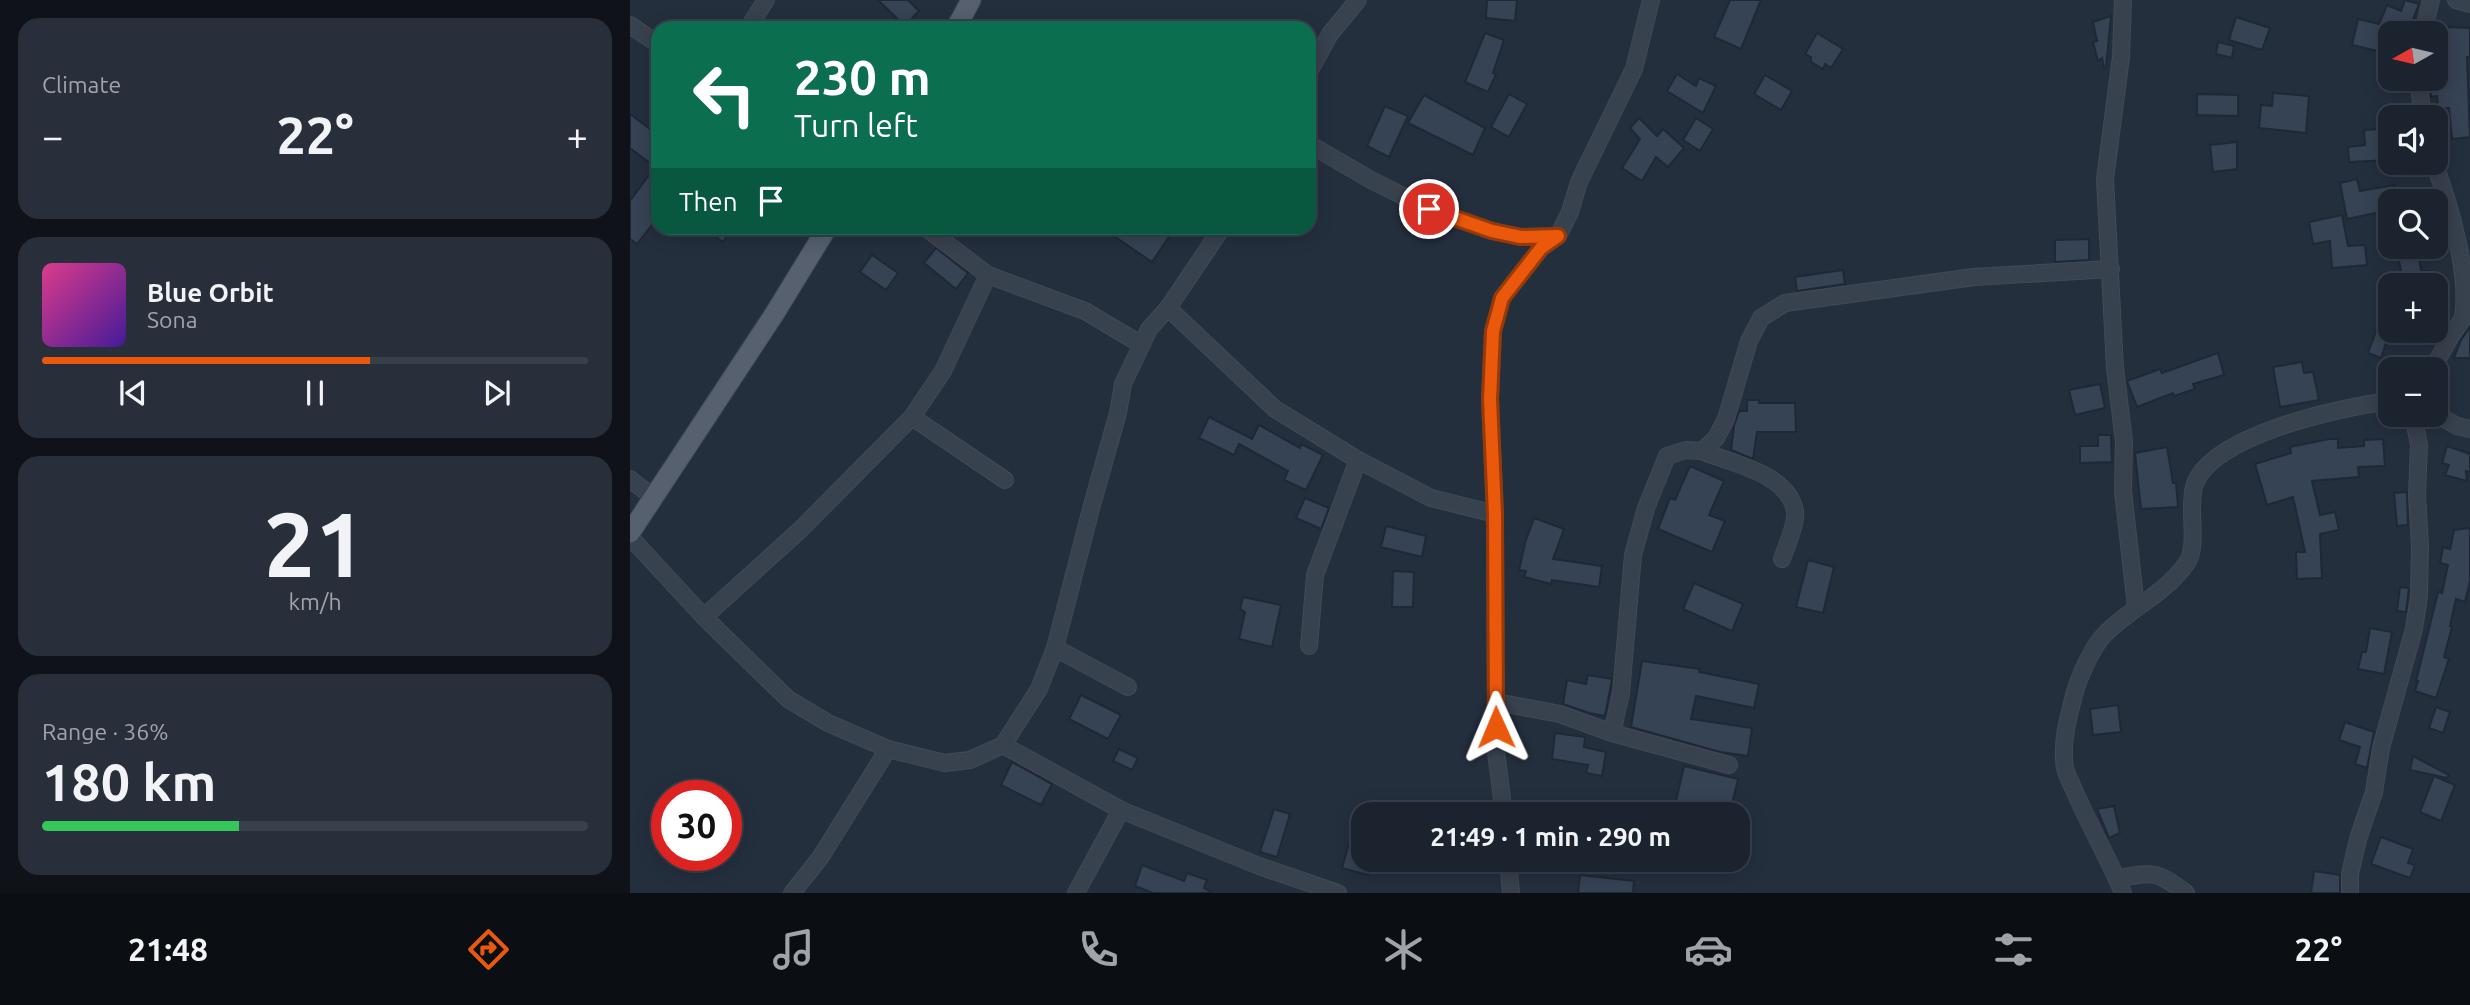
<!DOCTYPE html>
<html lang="en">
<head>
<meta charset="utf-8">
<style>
	body { margin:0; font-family:Ubuntu,sans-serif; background:#282f3a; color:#f1f3f6; height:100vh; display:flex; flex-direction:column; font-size:26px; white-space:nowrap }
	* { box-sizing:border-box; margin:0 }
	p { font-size:23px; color:#a0a4aa }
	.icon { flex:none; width:38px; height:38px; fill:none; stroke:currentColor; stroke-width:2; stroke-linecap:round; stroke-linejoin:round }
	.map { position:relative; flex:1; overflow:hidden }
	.sheet { display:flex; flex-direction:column; gap:18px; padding:18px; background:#0f1319; width:630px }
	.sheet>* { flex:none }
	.banner { position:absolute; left:21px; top:21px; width:665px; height:214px; border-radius:21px; box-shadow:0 4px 18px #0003,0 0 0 2px #39404a; background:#0b6e4f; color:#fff; overflow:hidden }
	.needle { width:46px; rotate:262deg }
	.tools { position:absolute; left:1748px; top:21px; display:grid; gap:14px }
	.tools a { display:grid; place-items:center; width:70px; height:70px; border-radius:14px; background:#1b232e; box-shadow:0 4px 18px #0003,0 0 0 2px #39404a; font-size:35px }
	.speed { position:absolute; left:21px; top:780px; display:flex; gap:14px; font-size:35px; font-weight:700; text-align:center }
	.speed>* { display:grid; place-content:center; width:91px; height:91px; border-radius:50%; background:#1b232e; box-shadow:0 4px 18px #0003,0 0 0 2px #39404a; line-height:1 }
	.speed .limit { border:10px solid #d22; background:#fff; color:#111 }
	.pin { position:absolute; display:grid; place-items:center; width:60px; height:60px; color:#fff; margin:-30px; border:4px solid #fff; border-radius:50%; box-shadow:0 2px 7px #0007 }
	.me { position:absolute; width:77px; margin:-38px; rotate:359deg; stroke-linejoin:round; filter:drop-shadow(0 0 5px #0008) }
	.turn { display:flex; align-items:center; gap:24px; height:147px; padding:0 28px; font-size:32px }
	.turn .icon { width:91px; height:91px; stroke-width:2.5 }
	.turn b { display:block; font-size:49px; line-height:60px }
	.then { display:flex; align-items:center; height:66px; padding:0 28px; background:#0003; gap:14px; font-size:26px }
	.big { font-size:52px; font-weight:700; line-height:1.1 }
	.sheet .tile { flex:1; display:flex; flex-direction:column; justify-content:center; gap:10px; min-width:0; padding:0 24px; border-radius:21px; background:#282f3a }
	.sheet .dial { align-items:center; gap:0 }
	.dial b { font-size:91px; line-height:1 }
	.song { display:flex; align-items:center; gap:21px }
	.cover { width:84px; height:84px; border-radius:10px; background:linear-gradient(135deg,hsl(330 70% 55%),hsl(260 70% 35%)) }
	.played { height:7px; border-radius:4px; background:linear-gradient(90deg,#ea580c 60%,#39404a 60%) }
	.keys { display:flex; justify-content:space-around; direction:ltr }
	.heat { display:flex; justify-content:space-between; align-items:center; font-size:38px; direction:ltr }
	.charge { height:10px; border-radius:5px; background:linear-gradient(90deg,#34c759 36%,#39404a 0) }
	.trip { position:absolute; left:721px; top:802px; width:399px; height:70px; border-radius:21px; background:#1b232e; box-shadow:0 4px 18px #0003,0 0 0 2px #39404a; font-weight:700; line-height:70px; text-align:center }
	.tabs { display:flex; height:112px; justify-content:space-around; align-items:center; background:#0b0e12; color:#a0a4aa }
	.tabs .icon { width:49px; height:49px }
	.tabs .current { color:#ea580c }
	.tabs b { font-size:32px; color:#f1f3f6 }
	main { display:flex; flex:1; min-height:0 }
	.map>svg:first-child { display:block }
	.building { fill:#364354; stroke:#1f2835; stroke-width:2 }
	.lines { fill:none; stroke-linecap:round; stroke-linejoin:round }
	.minor-casing { stroke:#414a57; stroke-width:18 }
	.major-casing { stroke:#414a57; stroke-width:21 }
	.minor { stroke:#38414e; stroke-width:16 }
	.major { stroke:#56606e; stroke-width:19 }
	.route-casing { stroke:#983908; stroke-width:18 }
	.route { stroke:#ea580c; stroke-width:12 }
</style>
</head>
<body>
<main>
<section class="sheet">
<div class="tile"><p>Climate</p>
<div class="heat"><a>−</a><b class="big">22°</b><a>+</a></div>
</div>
<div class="tile">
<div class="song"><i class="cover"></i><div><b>Blue Orbit</b><p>Sona</p></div></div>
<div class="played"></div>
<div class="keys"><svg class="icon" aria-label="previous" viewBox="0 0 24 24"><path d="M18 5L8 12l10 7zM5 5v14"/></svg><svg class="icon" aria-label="pause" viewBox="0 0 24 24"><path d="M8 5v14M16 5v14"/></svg><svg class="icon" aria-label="next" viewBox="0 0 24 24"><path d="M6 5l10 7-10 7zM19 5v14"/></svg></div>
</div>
<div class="tile dial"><b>21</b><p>km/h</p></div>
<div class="tile"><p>Range · 36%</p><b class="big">180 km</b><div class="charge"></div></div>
</section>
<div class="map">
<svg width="1840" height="893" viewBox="0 0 1840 893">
	<rect width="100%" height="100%" fill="#242f3e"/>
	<g class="building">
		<path d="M 248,0 L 278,0 L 289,11 L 275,26 Z"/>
		<path d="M 857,0 L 887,0 L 885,21 L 856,18 Z"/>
		<path d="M 1100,0 L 1131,0 L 1111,49 L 1084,37 Z"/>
		<path d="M 1775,0 L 1789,4 L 1779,29 L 1773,26 L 1771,33 L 1760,33 L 1760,54 L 1722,45 L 1728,19 L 1749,24 L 1757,5 L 1771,11 Z"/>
		<path d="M 1481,16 L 1476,68 L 1474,68 L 1472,58 L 1468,61 L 1463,42 L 1467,41 L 1463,22 Z"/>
		<path d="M 1606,17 L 1640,28 L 1632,50 L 1599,40 Z"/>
		<path d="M 1817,27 L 1840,28 L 1840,57 L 1837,57 L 1840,137 L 1822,139 L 1819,108 L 1808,108 L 1807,96 L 1801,97 L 1799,80 L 1809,80 L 1806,40 L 1817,40 Z"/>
		<path d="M 855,33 L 874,40 L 863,73 L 866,74 L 858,92 L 835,82 Z"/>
		<path d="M 1187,33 L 1213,49 L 1201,68 L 1195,64 L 1193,69 L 1181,62 L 1181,57 L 1175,54 Z"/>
		<path d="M 1588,42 L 1604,46 L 1602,58 L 1586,54 Z"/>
		<path d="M 1047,74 L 1066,86 L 1069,78 L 1086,86 L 1073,113 L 1037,91 Z"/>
		<path d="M 1135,75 L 1162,91 L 1151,110 L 1124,94 Z"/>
		<path d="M 1643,93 L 1679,96 L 1676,133 L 1629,128 L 1631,105 L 1642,106 Z"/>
		<path d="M 879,94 L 897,104 L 879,137 L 861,127 Z"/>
		<path d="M 1567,94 L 1608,95 L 1608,116 L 1567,115 Z"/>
		<path d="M 794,95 L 855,128 L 843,155 L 778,123 Z"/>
		<path d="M 755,106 L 778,116 L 759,157 L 737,146 Z"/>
		<path d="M 0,114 L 28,135 L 28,217 L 7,244 L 0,239 L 0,201 L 25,167 L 0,148 Z"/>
		<path d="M 1009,118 L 1027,136 L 1033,129 L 1054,148 L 1038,167 L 1026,157 L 1012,181 L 992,168 L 1010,139 L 1000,128 Z"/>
		<path d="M 1066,118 L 1083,129 L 1070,151 L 1053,140 Z"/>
		<path d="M 1750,129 L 1750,134 L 1760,132 L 1760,160 L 1719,162 L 1718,147 L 1735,145 L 1734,130 Z"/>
		<path d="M 1607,142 L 1607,169 L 1583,172 L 1580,145 Z"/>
		<path d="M 1727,179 L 1730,191 L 1764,185 L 1767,201 L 1760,201 L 1760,210 L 1717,219 L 1710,183 Z"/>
		<path d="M 1712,215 L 1718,246 L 1735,245 L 1737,265 L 1702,268 L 1700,241 L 1683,244 L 1679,222 Z"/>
		<path d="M 72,228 L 103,228 L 93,242 Z"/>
		<path d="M 472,228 L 545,228 L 522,262 Z"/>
		<path d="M 1459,239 L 1459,260 L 1425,262 L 1425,240 Z"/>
		<path d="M 306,248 L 338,273 L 326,289 L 294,263 Z"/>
		<path d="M 1788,252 L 1791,270 L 1802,272 L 1805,285 L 1786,285 L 1783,274 L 1772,276 L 1768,256 Z"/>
		<path d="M 242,255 L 268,273 L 256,290 L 230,272 Z"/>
		<path d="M 1213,270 L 1215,284 L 1167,291 L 1165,277 Z"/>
		<path d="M 1759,296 L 1760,331 L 1751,358 L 1738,353 Z"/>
		<path d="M 1840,327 L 1840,358 L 1824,358 L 1831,340 Z"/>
		<path d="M 1588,353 L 1594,375 L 1563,384 L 1565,389 L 1544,396 L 1543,393 L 1507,407 L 1497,381 L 1530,369 L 1532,373 Z"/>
		<path d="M 1672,362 L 1674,373 L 1683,372 L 1689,400 L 1650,407 L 1643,367 Z"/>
		<path d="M 1470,384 L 1475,408 L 1445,415 L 1439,390 Z"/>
		<path d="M 1117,400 L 1129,400 L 1129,403 L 1165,403 L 1166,432 L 1127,432 L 1123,459 L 1101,450 L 1104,426 L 1109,411 L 1117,411 Z"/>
		<path d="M 579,417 L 622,439 L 629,425 L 670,448 L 671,444 L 693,455 L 676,490 L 654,480 L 658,471 L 609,444 L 604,455 L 569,438 Z"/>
		<path d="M 1468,435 L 1481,435 L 1482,462 L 1450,463 L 1450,446 L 1468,446 Z"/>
		<path d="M 1699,439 L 1708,439 L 1708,448 L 1734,446 L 1734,440 L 1753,439 L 1755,466 L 1728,467 L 1729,477 L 1682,481 L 1690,515 L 1705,512 L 1709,530 L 1690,534 L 1692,578 L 1667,579 L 1666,552 L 1675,552 L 1663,497 L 1637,505 L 1625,464 L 1661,453 L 1660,447 Z"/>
		<path d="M 1817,446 L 1840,454 L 1840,472 L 1836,471 L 1837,481 L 1815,475 L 1819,465 L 1812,463 Z"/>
		<path d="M 1537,447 L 1543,483 L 1546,483 L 1548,507 L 1511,509 L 1505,453 Z"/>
		<path d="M 1060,466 L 1094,481 L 1079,515 L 1095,521 L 1082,552 L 1028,529 L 1040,498 L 1045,500 Z"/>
		<path d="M 1777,492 L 1778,525 L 1767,526 L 1764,493 Z"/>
		<path d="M 675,498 L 699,508 L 691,529 L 666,518 Z"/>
		<path d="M 904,518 L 934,529 L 923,559 L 972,566 L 969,587 L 922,580 L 921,584 L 894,577 L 896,571 L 889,570 L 895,543 Z"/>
		<path d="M 756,526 L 796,536 L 792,557 L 751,547 Z"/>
		<path d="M 1840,528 L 1840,581 L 1835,602 L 1826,599 L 1820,626 L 1822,627 L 1814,657 L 1819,659 L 1806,698 L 1785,691 L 1788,681 L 1786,681 L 1808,592 L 1812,593 L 1818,565 L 1810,563 L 1813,547 L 1820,549 L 1824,530 Z"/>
		<path d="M 1178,560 L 1204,567 L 1193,613 L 1166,607 Z"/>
		<path d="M 763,571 L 784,572 L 783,607 L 762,607 Z"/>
		<path d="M 1064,583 L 1113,604 L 1102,631 L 1053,609 Z"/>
		<path d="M 1770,587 L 1779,588 L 1776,612 L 1767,611 Z"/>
		<path d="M 613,597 L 651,605 L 642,647 L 609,639 L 615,612 L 610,609 Z"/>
		<path d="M 1740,628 L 1762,632 L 1754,674 L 1728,669 L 1732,652 L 1736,652 Z"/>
		<path d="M 1012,661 L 1070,669 L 1069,672 L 1129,684 L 1124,708 L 1066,696 L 1061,719 L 1122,728 L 1118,756 L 1090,752 L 1001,727 Z"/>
		<path d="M 958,675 L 982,679 L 975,716 L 959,713 L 933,704 L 937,680 L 956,684 Z"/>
		<path d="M 451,695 L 491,715 L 478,739 L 439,719 Z"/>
		<path d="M 1488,705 L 1491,732 L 1463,735 L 1460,709 Z"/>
		<path d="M 1806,707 L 1820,712 L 1813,733 L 1799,728 Z"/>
		<path d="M 1715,722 L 1744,732 L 1737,768 L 1725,764 L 1730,747 L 1709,740 Z"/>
		<path d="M 925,733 L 955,737 L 954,747 L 976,752 L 972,776 L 956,773 L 958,765 L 922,759 Z"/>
		<path d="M 489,749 L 508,758 L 502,770 L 483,761 Z"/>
		<path d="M 1783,756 L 1819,775 L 1817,778 L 1780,770 Z"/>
		<path d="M 382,762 L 422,784 L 411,805 L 371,785 Z"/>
		<path d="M 1054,766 L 1108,779 L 1100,813 L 1046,801 Z"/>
		<path d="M 1804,776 L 1825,785 L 1811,821 L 1790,812 Z"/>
		<path d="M 730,804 L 733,804 L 733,859 L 742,859 L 738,875 L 712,868 Z"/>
		<path d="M 1484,806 L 1490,833 L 1479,838 L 1467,809 Z"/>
		<path d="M 644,809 L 660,814 L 647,857 L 630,852 Z"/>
		<path d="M 1751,837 L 1783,849 L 1778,863 L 1785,865 L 1780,878 L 1741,864 Z"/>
		<path d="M 512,865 L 554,881 L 557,873 L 577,880 L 574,888 L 583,893 L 523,893 L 505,886 Z"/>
		<path d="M 1684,871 L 1710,875 L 1710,893 L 1681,893 Z"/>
		<path d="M 950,875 L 1004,881 L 1003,893 L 948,893 Z"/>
	</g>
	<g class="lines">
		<g class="minor-casing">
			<g id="minor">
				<path d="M 1493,0 L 1491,57 L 1475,179 L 1485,368 L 1494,441 L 1493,491 L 1506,607"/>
				<path d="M 1826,0 L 1840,4"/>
				<path d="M 0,25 L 28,44"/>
				<path d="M 118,28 L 136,0"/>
				<path d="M 1793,33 L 1801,0"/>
				<path d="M 679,72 L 700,34 L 728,0"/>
				<path d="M 1788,79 L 1793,117"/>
				<path d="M 679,144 L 741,180 L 799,209 L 862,231 L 891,237 L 928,236"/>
				<path d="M 358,275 L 455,311 L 512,345"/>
				<path d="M 538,308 L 645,409 L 728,460 L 801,498 L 865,514"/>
				<path d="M 1803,369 C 1809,358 1814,347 1821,336 C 1824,330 1830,324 1833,318 C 1840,274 1820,205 1804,163"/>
				<path d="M 1806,414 L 1827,426 L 1840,429"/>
				<path d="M 282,417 L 375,480"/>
				<path d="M 1072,451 C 1102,464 1158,473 1165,511 C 1167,522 1156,548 1152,559"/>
				<path d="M 0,479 L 24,498"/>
				<path d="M 0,537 L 74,617 L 158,699 L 198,723 L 258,749 L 315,763 L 340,760 L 373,745 L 409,689 L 425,648 L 462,505 L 488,413 L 493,384 L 519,329 L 538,308 L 592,228"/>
				<path d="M 74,617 L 170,530 L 282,417 L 313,371 L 358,275 L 296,228"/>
				<path d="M 679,646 L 685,575 L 728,460"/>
				<path d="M 425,648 L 498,687"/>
				<path d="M 866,702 L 930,714 L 982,733 L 1099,765"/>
				<path d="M 982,733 L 991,693 L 1003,555 L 1016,508 L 1037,456 L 1056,450 L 1072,451 L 1086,438 L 1096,419 L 1119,341 L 1131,318 L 1155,303 L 1344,277 L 1481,269"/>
				<path d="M 373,745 L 491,810 L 629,866 L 708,893"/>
				<path d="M 874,814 L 866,752 L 865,514 L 860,399 L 863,331 L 872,298 L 911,248 L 928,236 L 940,212 L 949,182 L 1004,69 L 1021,0"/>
				<path d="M 878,859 L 881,893"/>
				<path d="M 1487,879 C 1522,871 1527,871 1556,893"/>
				<path d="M 162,893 L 190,858 L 258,749"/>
				<path d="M 446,893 L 491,810"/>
				<path d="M 1493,893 C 1479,859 1460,827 1445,792 C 1442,785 1437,776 1435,768 C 1431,744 1438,718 1444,695 C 1449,677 1462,647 1475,634 C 1502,607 1537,593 1558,561 C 1568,544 1558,508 1564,487 C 1578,435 1713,407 1760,401"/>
				<path d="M 1720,893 L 1720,874 L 1728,839 L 1744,792 L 1751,748 L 1784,629 L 1789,596 L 1790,545 L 1787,495 L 1789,445 L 1783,415"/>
			</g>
		</g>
		<g class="major-casing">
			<g id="major">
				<path d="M 326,28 L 341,0"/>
				<path d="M 0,533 L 145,313 L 197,228"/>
			</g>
		</g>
		<use href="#minor" class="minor"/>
		<use href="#major" class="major"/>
	</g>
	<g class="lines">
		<g class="route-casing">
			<path id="route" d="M 799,209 L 862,231 L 891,237 L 928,236 L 911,248 L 872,298 L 863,331 L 860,399 L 865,514 L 866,727"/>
		</g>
		<use href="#route" class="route"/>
	</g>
</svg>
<div class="tools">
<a><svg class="needle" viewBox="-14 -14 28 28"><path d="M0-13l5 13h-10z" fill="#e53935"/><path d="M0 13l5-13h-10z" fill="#a0a4aa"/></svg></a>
<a><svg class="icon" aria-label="sound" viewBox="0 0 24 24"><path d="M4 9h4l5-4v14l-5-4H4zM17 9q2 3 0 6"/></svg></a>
<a><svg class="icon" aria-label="search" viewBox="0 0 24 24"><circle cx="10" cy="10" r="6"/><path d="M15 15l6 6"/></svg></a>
<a>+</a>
<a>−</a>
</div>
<div class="speed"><div class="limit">30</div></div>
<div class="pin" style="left:799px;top:209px;background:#d93025"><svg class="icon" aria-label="arrive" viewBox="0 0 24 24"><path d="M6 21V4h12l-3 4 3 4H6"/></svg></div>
<svg class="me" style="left:866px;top:727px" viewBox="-20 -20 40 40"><path d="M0-17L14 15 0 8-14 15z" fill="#ea580c" stroke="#fff" stroke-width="4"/></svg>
<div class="trip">21:49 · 1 min · 290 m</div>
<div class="banner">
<div class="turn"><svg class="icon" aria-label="left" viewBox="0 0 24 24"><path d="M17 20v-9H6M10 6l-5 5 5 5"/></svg><div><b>230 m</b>Turn left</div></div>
<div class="then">Then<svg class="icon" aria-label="arrive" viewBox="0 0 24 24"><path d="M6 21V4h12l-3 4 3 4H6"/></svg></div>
</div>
</div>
</main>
<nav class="tabs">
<b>21:48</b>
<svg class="icon current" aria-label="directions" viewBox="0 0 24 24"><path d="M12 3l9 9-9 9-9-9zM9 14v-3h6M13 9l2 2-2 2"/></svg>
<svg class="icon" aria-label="music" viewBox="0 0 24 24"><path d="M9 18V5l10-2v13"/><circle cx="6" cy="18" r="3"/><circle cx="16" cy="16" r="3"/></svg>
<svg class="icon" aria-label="phone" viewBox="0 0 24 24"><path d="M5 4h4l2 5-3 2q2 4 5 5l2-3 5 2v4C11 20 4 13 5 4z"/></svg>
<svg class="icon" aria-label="climate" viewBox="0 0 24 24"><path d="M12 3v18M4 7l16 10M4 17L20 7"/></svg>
<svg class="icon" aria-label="car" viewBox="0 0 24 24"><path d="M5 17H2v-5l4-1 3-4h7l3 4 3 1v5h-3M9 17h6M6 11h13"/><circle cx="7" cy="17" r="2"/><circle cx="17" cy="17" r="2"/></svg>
<svg class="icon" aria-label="filters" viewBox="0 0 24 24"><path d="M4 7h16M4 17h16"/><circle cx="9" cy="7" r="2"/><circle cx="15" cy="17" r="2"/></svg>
<b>22°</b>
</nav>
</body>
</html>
